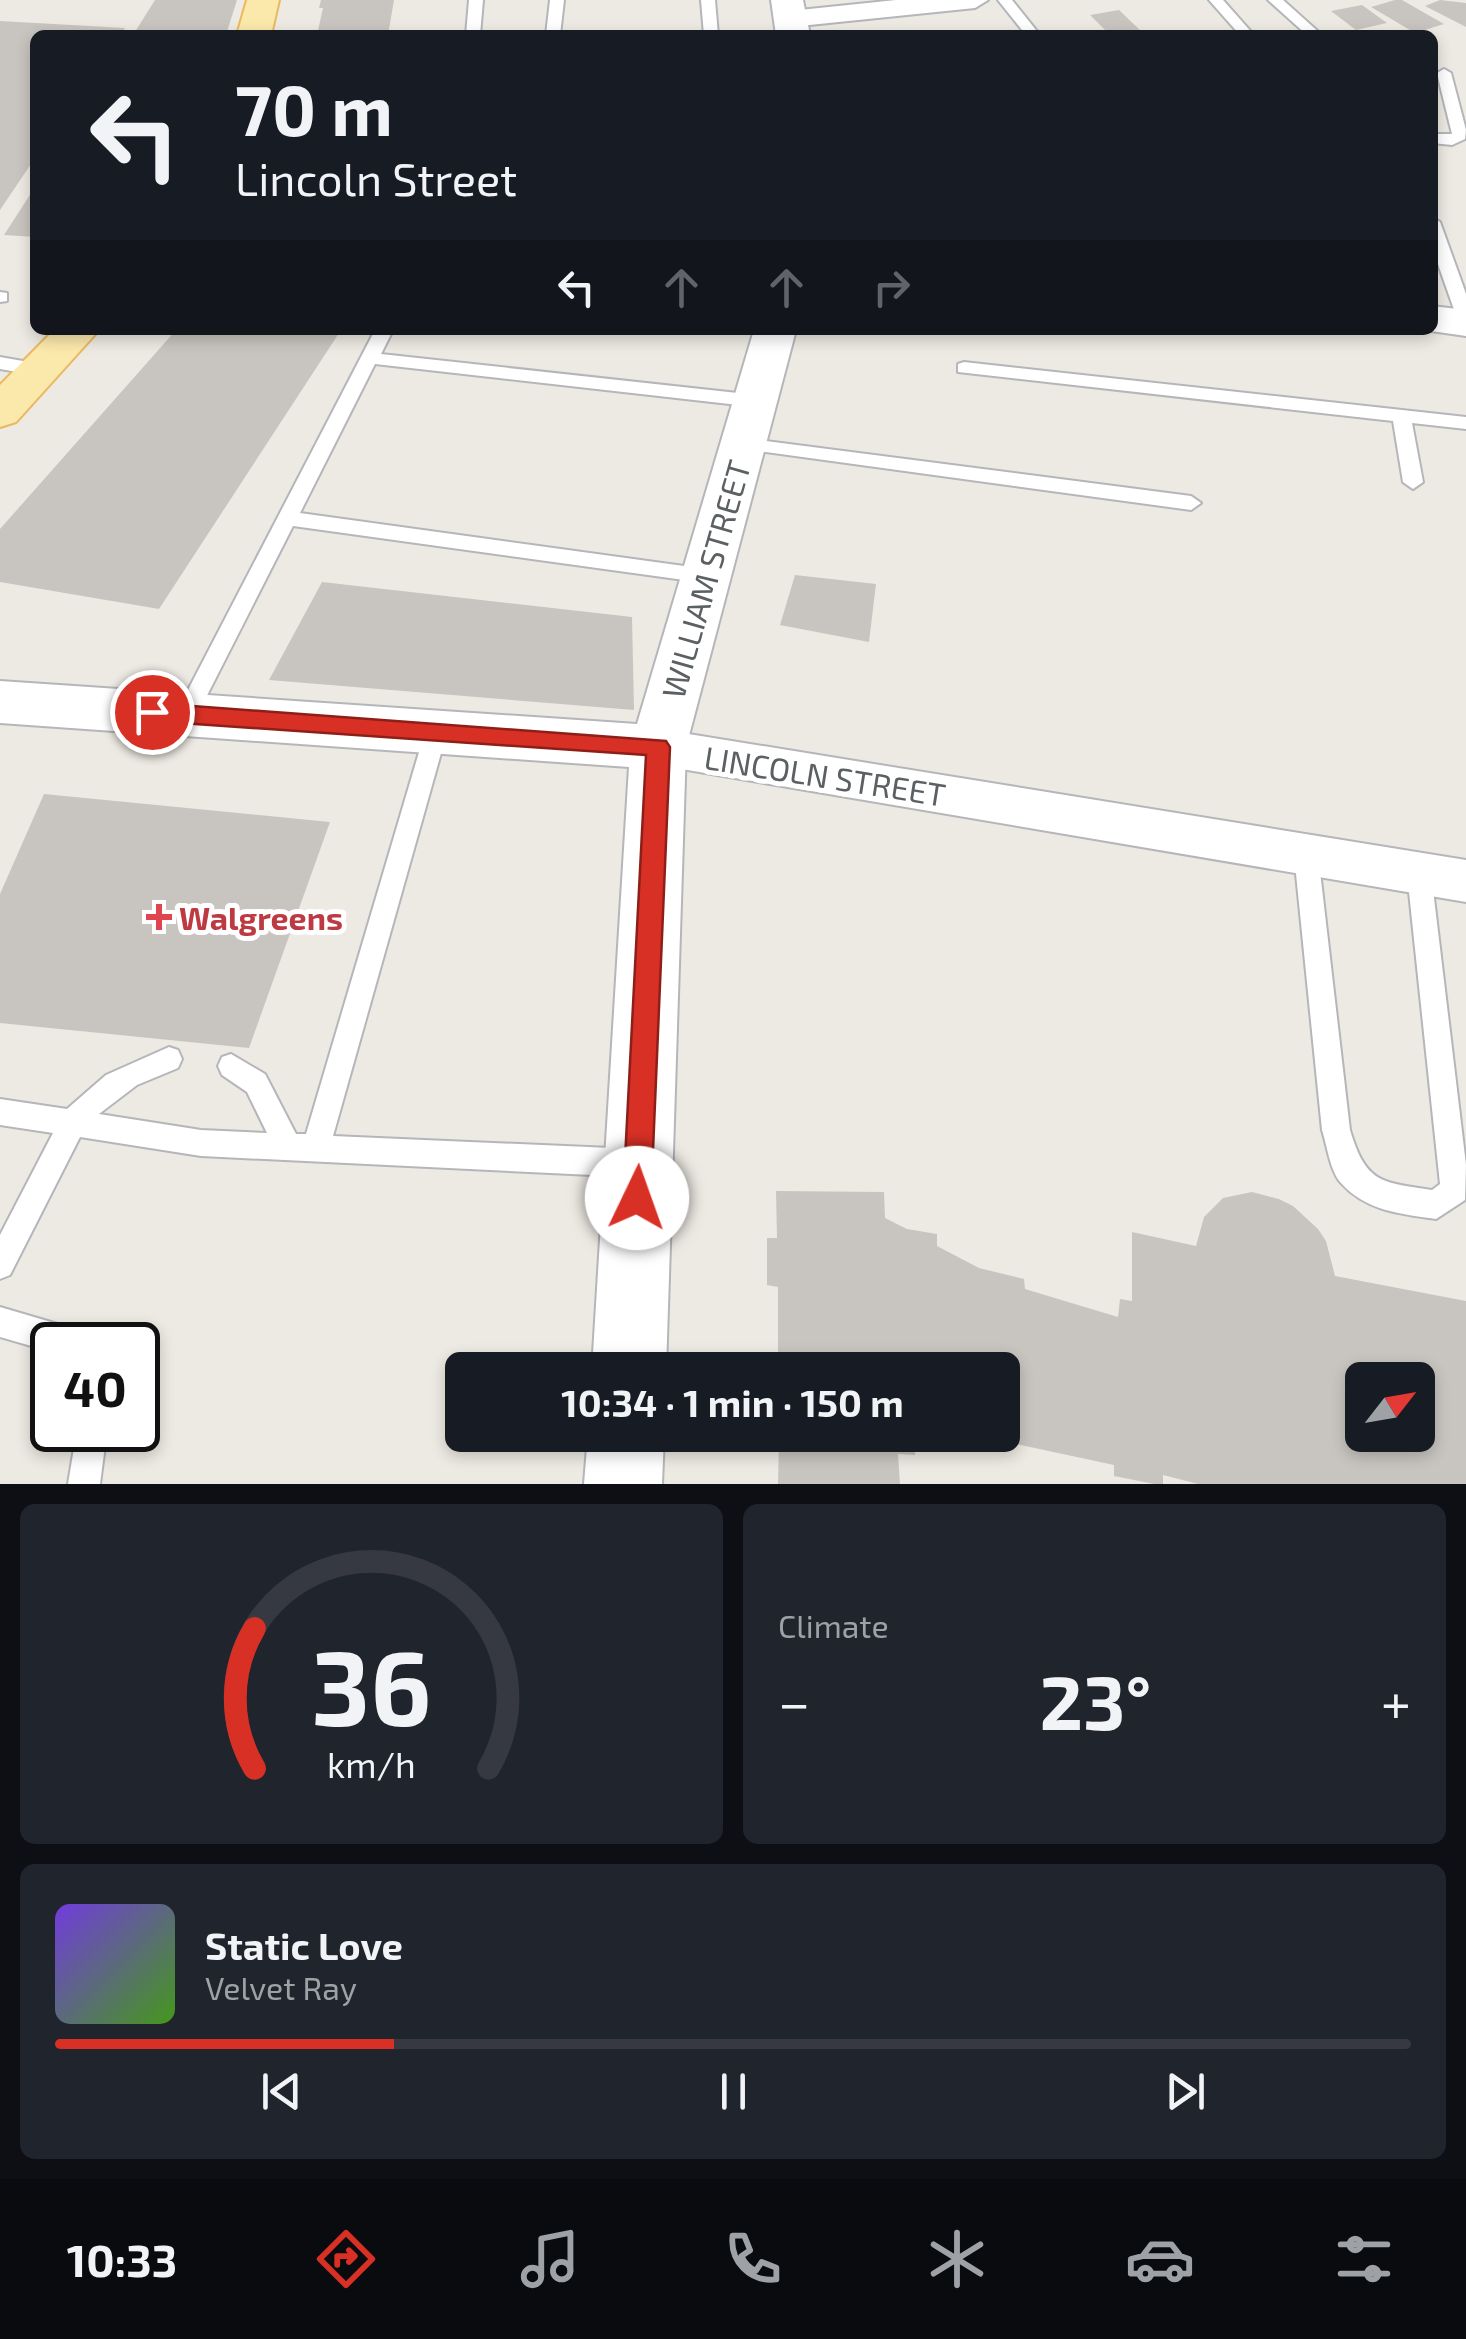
<!DOCTYPE html>
<html lang="en">
<head>
<meta charset="utf-8">
<style>
	body { margin:0; font-family:"Exo 2",sans-serif; background:#20242c; color:#f1f3f6; height:100vh; display:flex; flex-direction:column; font-size:38px; white-space:nowrap }
	* { box-sizing:border-box; margin:0 }
	p { font-size:32px; color:#9ea1a6 }
	.icon { flex:none; width:55px; height:55px; fill:none; stroke:currentColor; stroke-width:2; stroke-linecap:round; stroke-linejoin:round }
	.map { position:relative; height:1484px; overflow:hidden }
	.details { display:flex; flex-direction:column; gap:20px; padding:20px; background:#0d0f14; flex:1 }
	.details>* { flex:none }
	.hud { position:absolute; left:30px; top:30px; width:1408px; height:305px; border-radius:15px; box-shadow:0 5px 15px #0003; background:#171b24; color:#f1f3f6; overflow:hidden }
	.needle { width:65px; rotate:59deg }
	.controls { position:absolute; left:1345px; top:1362px; display:grid; gap:20px }
	.controls a { display:grid; place-items:center; width:90px; height:90px; border-radius:15px; background:#171b24; box-shadow:0 5px 15px #0003; font-size:50px }
	.speed { position:absolute; left:30px; top:1322px; display:flex; gap:20px; font-size:50px; font-weight:700; text-align:center }
	.speed>* { display:grid; place-content:center; width:130px; height:130px; border-radius:50%; background:#171b24; box-shadow:0 5px 15px #0003; line-height:1 }
	.speed .limit { border:5px solid #111; border-radius:15px; background:#fff; color:#111 }
	.pin { position:absolute; display:grid; place-items:center; width:85px; height:85px; color:#fff; margin:-42px; border:5px solid #fff; border-radius:50%; box-shadow:0 2px 10px #0007 }
	.me { position:absolute; width:110px; margin:-55px; rotate:3deg; stroke-linejoin:round; filter:drop-shadow(0 0 8px #0008) }
	.turn { display:flex; align-items:center; gap:35px; height:210px; padding:0 40px; font-size:45px }
	.turn .icon { width:130px; height:130px; stroke-width:2.5 }
	.turn b { display:block; font-size:70px; line-height:85px }
	.lanes { display:flex; align-items:center; height:95px; padding:0 40px; background:#0003; justify-content:center; gap:50px; direction:ltr }
	.lanes .off { opacity:.35 }
	.big { font-size:75px; font-weight:700; line-height:1.1 }
	.details .widget { flex:1; display:flex; flex-direction:column; justify-content:center; gap:15px; min-width:0; padding:0 35px; border-radius:15px; background:#20242c }
	.details .dial { align-items:center; gap:0 }
	.dial svg { height:260px; overflow:visible; fill:none; stroke:#363941; stroke-width:7; stroke-linecap:round; text-anchor:middle }
	.dial text { fill:#f1f3f6; stroke:none }
	.song { display:flex; align-items:center; gap:30px }
	.cover { width:120px; height:120px; border-radius:15px; background:linear-gradient(135deg,hsl(260 70% 55%),hsl(100 70% 35%)) }
	.played { height:10px; border-radius:5px; background:linear-gradient(90deg,#d93025 25%,#363941 25%) }
	.keys { display:flex; justify-content:space-around; direction:ltr }
	.heat { display:flex; justify-content:space-between; align-items:center; font-size:55px; direction:ltr }
	.details .tiles { flex:1; display:grid; gap:20px; grid-template-columns:1fr 1fr }
	.widget:last-child { grid-column:span 2 }
	.trip { position:absolute; left:445px; top:1352px; width:575px; height:100px; border-radius:15px; background:#171b24; box-shadow:0 5px 15px #0003; font-weight:700; line-height:100px; text-align:center }
	.dock { display:flex; height:160px; justify-content:space-around; align-items:center; background:#090b0e; color:#9ea1a6 }
	.dock .icon { width:70px; height:70px }
	.dock .current { color:#d93025 }
	.dock b { font-size:45px; color:#f1f3f6 }
	.map>svg:first-child { display:block }
	.building { fill:#c8c5c0; fill-rule:evenodd }
	.lines { fill:none; stroke-linecap:round; stroke-linejoin:round }
	.service-casing { stroke:#b4b6ba; stroke-width:4 }
	.minor-casing { stroke:#b4b6ba; stroke-width:4 }
	.tertiary-casing { stroke:#b4b6ba; stroke-width:4 }
	.primary-casing { stroke:#ebb85f; stroke-width:4 }
	.service { fill:#fff; fill-rule:evenodd }
	.minor { fill:#fff; fill-rule:evenodd }
	.tertiary { fill:#fff; fill-rule:evenodd }
	.primary { fill:#fbe8ab; fill-rule:evenodd }
	.route { fill:#d93025; stroke:#8d1f18; stroke-width:2.5 }
	.health-dot { fill:#e0444e; stroke:#fff; stroke-width:4 }
	.labels { text-anchor:middle; dominant-baseline:central; stroke-width:10; stroke-linejoin:round; paint-order:stroke }
	.street-label { font-size:32px; fill:#5b6063; stroke:#fff }
	.health-label { font-size:32px; font-weight:bold; fill:#be3a42; stroke:#fff; text-anchor:start }
</style>
</head>
<body>
<div class="map">
<svg width="1466" height="1484" viewBox="0 0 1466 1484">
	<rect width="100%" height="100%" fill="#edeae3"/>
	<g class="building">
		<path d="M 155,0 L 237,0 L 226,35 L 133,35 Z"/>
		<path d="M 321,0 L 394,0 L 388,35 L 317,35 L 323,8 L 319,8 Z"/>
		<path d="M 1395,0 L 1402,0 L 1444,24 L 1415,33 L 1371,7 Z"/>
		<path d="M 1440,0 L 1466,3 L 1466,27 L 1425,6 Z"/>
		<path d="M 1362,5 L 1387,23 L 1356,30 L 1331,11 Z"/>
		<path d="M 1119,10 L 1145,35 L 1110,35 L 1090,15 Z"/>
		<path d="M 0,21 L 125,28 L 120,35 L 35,35 L 35,158 L 0,210 Z"/>
		<path d="M 35,187 L 35,237 L 4,235 Z"/>
		<path d="M 176,330 L 341,330 L 159,609 L 0,582 L 0,529 Z"/>
		<path d="M 795,575 L 876,584 L 869,642 L 780,625 Z"/>
		<path d="M 322,582 L 632,617 L 634,710 L 269,680 Z"/>
		<path d="M 44,794 L 330,822 L 249,1048 L 0,1023 L 0,894 Z"/>
		<path d="M 776,1191 L 884,1192 L 885,1218 L 907,1229 L 937,1234 L 937,1246 L 979,1268 L 1024,1279 L 1025,1289 L 1118,1317 L 1120,1299 L 1132,1301 L 1132,1232 L 1196,1246 L 1204,1217 L 1223,1198 L 1252,1192 L 1279,1199 L 1293,1206 L 1318,1229 L 1326,1241 L 1335,1276 L 1466,1301 L 1466,1484 L 1198,1484 L 1163,1475 L 1163,1484 L 1154,1484 L 1114,1476 L 1114,1465 L 1011,1443 L 1011,1451 L 963,1444 L 963,1435 L 1002,1435 L 1002,1370 L 778,1370 L 778,1287 L 767,1285 L 767,1238 L 777,1238 ZM 1362,1380 L 1418,1380 L 1418,1435 L 1362,1435 Z"/>
		<path d="M 768,1435 L 915,1435 L 915,1455 L 898,1454 L 900,1484 L 778,1484 L 779,1441 L 768,1441 Z"/>
	</g>
	<g class="lines">
		<g class="service-casing">
			<g id="service">
				<path d="M 469,0 L 483,0 L 480,35 L 466,35 Z"/>
				<path d="M 550,0 L 564,0 L 560,35 L 546,35 Z"/>
				<path d="M 701,0 L 715,0 L 718,35 L 704,35 Z"/>
				<path d="M 998,0 L 1012,0 L 1040,35 L 1026,35 Z"/>
				<path d="M 1209,0 L 1223,0 L 1254,35 L 1240,35 Z"/>
				<path d="M 1268,0 L 1283,0 L 1322,35 L 1307,35 Z"/>
				<path d="M 1444,69 L 1451,73 L 1466,130 L 1465,139 L 1452,145 L 1432,143 L 1432,134 L 1452,134 L 1437,73 Z"/>
				<path d="M 1432,217 L 1440,222 L 1466,294 L 1466,323 L 1457,318 L 1432,247 Z"/>
				<path d="M 0,292 L 7,293 L 7,301 L 0,302 Z"/>
				<path d="M 375,330 L 393,330 L 381,354 L 756,395 L 765,401 L 756,407 L 375,364 L 300,513 L 706,569 L 716,576 L 706,583 L 293,526 L 194,721 L 178,721 L 175,715 Z"/>
				<path d="M 0,357 L 40,364 L 49,370 L 40,376 L 0,369 Z"/>
				<path d="M 964,362 L 1466,417 L 1466,429 L 1412,423 L 1423,482 L 1413,489 L 1403,482 L 1393,421 L 958,372 L 958,364 Z"/>
				<path d="M 743,438 L 1191,496 L 1201,503 L 1191,510 L 736,448 L 734,444 Z"/>
				<path d="M 436,723 L 444,726 L 447,732 L 333,1136 L 634,1149 L 644,1153 L 648,1163 L 644,1173 L 634,1177 L 201,1156 L 80,1137 L 10,1275 L 0,1279 L 0,1235 L 53,1133 L 0,1125 L 0,1099 L 67,1109 L 106,1075 L 169,1047 L 178,1050 L 182,1059 L 178,1068 L 137,1085 L 99,1114 L 201,1130 L 267,1133 L 247,1092 L 222,1075 L 218,1066 L 222,1057 L 231,1054 L 265,1074 L 296,1134 L 306,1134 L 425,732 L 428,726 Z"/>
				<path d="M 1306,844 L 1314,847 L 1318,854 L 1350,1130 C 1366,1183 1380,1182 1432,1190 L 1440,1184 L 1407,873 L 1410,866 L 1419,863 L 1428,866 L 1431,873 L 1466,1165 L 1465,1200 L 1436,1219 C 1401,1214 1366,1211 1341,1183 C 1330,1171 1327,1145 1322,1130 L 1294,854 L 1298,847 Z"/>
				<path d="M 0,1307 L 78,1330 L 89,1334 L 93,1345 L 52,1345 L 52,1352 L 0,1337 Z"/>
				<path d="M 77,1430 L 107,1430 L 100,1484 L 68,1484 Z"/>
			</g>
		</g>
		<g class="minor-casing">
			<g id="minor">
				<path d="M 896,0 L 988,0 L 975,8 L 790,27 L 776,19 L 790,11 Z"/>
				<path d="M 658,729 L 1466,860 L 1466,902 L 658,765 L 642,760 L 635,747 L 642,734 Z"/>
			</g>
		</g>
		<g class="tertiary-casing">
			<g id="tertiary">
				<path d="M 771,0 L 803,0 L 810,35 L 776,35 Z"/>
				<path d="M 1432,306 L 1466,310 L 1466,336 L 1424,330 L 1432,330 Z"/>
				<path d="M 754,330 L 796,330 L 686,747 L 666,1370 L 592,1370 L 629,767 L 0,723 L 0,681 L 637,724 Z"/>
				<path d="M 588,1435 L 664,1435 L 662,1484 L 584,1484 Z"/>
			</g>
		</g>
		<g class="primary-casing">
			<g id="primary">
				<path d="M 247,0 L 279,0 L 271,35 L 237,35 Z"/>
				<path d="M 54,330 L 99,330 L 16,422 L 0,427 L 0,385 Z"/>
			</g>
		</g>
		<use href="#service" class="service"/>
		<use href="#minor" class="minor"/>
		<use href="#tertiary" class="tertiary"/>
		<use href="#primary" class="primary"/>
	</g>
	<path class="route" d="M 152,703 L 666,741 L 670,747 L 651,1198 L 647,1208 L 637,1212 L 627,1208 L 623,1198 L 646,755 L 152,721 L 141,712 Z"/>
	<path class="health-dot" d="M154 902h10v10h10v10h-10v10h-10v-10h-10v-10h10z"/>
	<g class="labels">
		<g class="street-label">
			<text transform="translate(705 579) rotate(-74)">WILLIAM STREET</text>
			<text transform="translate(825 775) rotate(9)">LINCOLN STREET</text>
		</g>
		<g class="health-label">
			<text x="179" y="917">Walgreens</text>
		</g>
	</g>
</svg>
<div class="controls">
<a><svg class="needle" viewBox="-14 -14 28 28"><path d="M0-13l5 13h-10z" fill="#e53935"/><path d="M0 13l5-13h-10z" fill="#9ea1a6"/></svg></a>
</div>
<div class="speed"><div class="limit">40</div></div>
<div class="pin" style="left:152px;top:712px;background:#d93025"><svg class="icon" aria-label="arrive" viewBox="0 0 24 24"><path d="M6 21V4h12l-3 4 3 4H6"/></svg></div>
<svg class="me" style="left:637px;top:1198px" viewBox="-20 -20 40 40"><circle r="19" fill="#fff"/><path d="M0-13L10 11 0 6-10 11z" fill="#d93025"/></svg>
<div class="trip">10:34 · 1 min · 150 m</div>
<div class="hud">
<div class="turn"><svg class="icon" aria-label="left" viewBox="0 0 24 24"><path d="M17 20v-9H6M10 6l-5 5 5 5"/></svg><div><b>70 m</b>Lincoln Street</div></div>
<div class="lanes"><svg class="icon" aria-label="left" viewBox="0 0 24 24"><path d="M17 20v-9H6M10 6l-5 5 5 5"/></svg><svg class="icon off" aria-label="ahead" viewBox="0 0 24 24"><path d="M12 20V5M6 11l6-6 6 6"/></svg><svg class="icon off" aria-label="ahead" viewBox="0 0 24 24"><path d="M12 20V5M6 11l6-6 6 6"/></svg><svg class="icon off" aria-label="right" viewBox="0 0 24 24"><path d="M7 20v-9h11M14 6l5 5-5 5"/></svg></div>
</div>
</div>
<section class="details">
<div class="tiles">
<div class="widget dial"><svg viewBox="0 0 100 80">
<path d="M14 69A42 42 0 1 1 86 69"/>
<path d="M14 69A42 42 0 0 1 14 26" stroke="#d93025"/>
<text x="50" y="56" font-size="32" font-weight="700">36</text>
<text x="50" y="72" font-size="11">km/h</text>
</svg></div>
<div class="widget"><p>Climate</p>
<div class="heat"><a>−</a><b class="big">23°</b><a>+</a></div>
</div>
<div class="widget">
<div class="song"><i class="cover"></i><div><b>Static Love</b><p>Velvet Ray</p></div></div>
<div class="played"></div>
<div class="keys"><svg class="icon" aria-label="previous" viewBox="0 0 24 24"><path d="M18 5L8 12l10 7zM5 5v14"/></svg><svg class="icon" aria-label="pause" viewBox="0 0 24 24"><path d="M8 5v14M16 5v14"/></svg><svg class="icon" aria-label="next" viewBox="0 0 24 24"><path d="M6 5l10 7-10 7zM19 5v14"/></svg></div>
</div>
</div>
</section>
<nav class="dock">
<b>10:33</b>
<svg class="icon current" aria-label="directions" viewBox="0 0 24 24"><path d="M12 3l9 9-9 9-9-9zM9 14v-3h6M13 9l2 2-2 2"/></svg>
<svg class="icon" aria-label="music" viewBox="0 0 24 24"><path d="M9 18V5l10-2v13"/><circle cx="6" cy="18" r="3"/><circle cx="16" cy="16" r="3"/></svg>
<svg class="icon" aria-label="phone" viewBox="0 0 24 24"><path d="M5 4h4l2 5-3 2q2 4 5 5l2-3 5 2v4C11 20 4 13 5 4z"/></svg>
<svg class="icon" aria-label="climate" viewBox="0 0 24 24"><path d="M12 3v18M4 7l16 10M4 17L20 7"/></svg>
<svg class="icon" aria-label="car" viewBox="0 0 24 24"><path d="M5 17H2v-5l4-1 3-4h7l3 4 3 1v5h-3M9 17h6M6 11h13"/><circle cx="7" cy="17" r="2"/><circle cx="17" cy="17" r="2"/></svg>
<svg class="icon" aria-label="filters" viewBox="0 0 24 24"><path d="M4 7h16M4 17h16"/><circle cx="9" cy="7" r="2"/><circle cx="15" cy="17" r="2"/></svg>
</nav>
</body>
</html>
